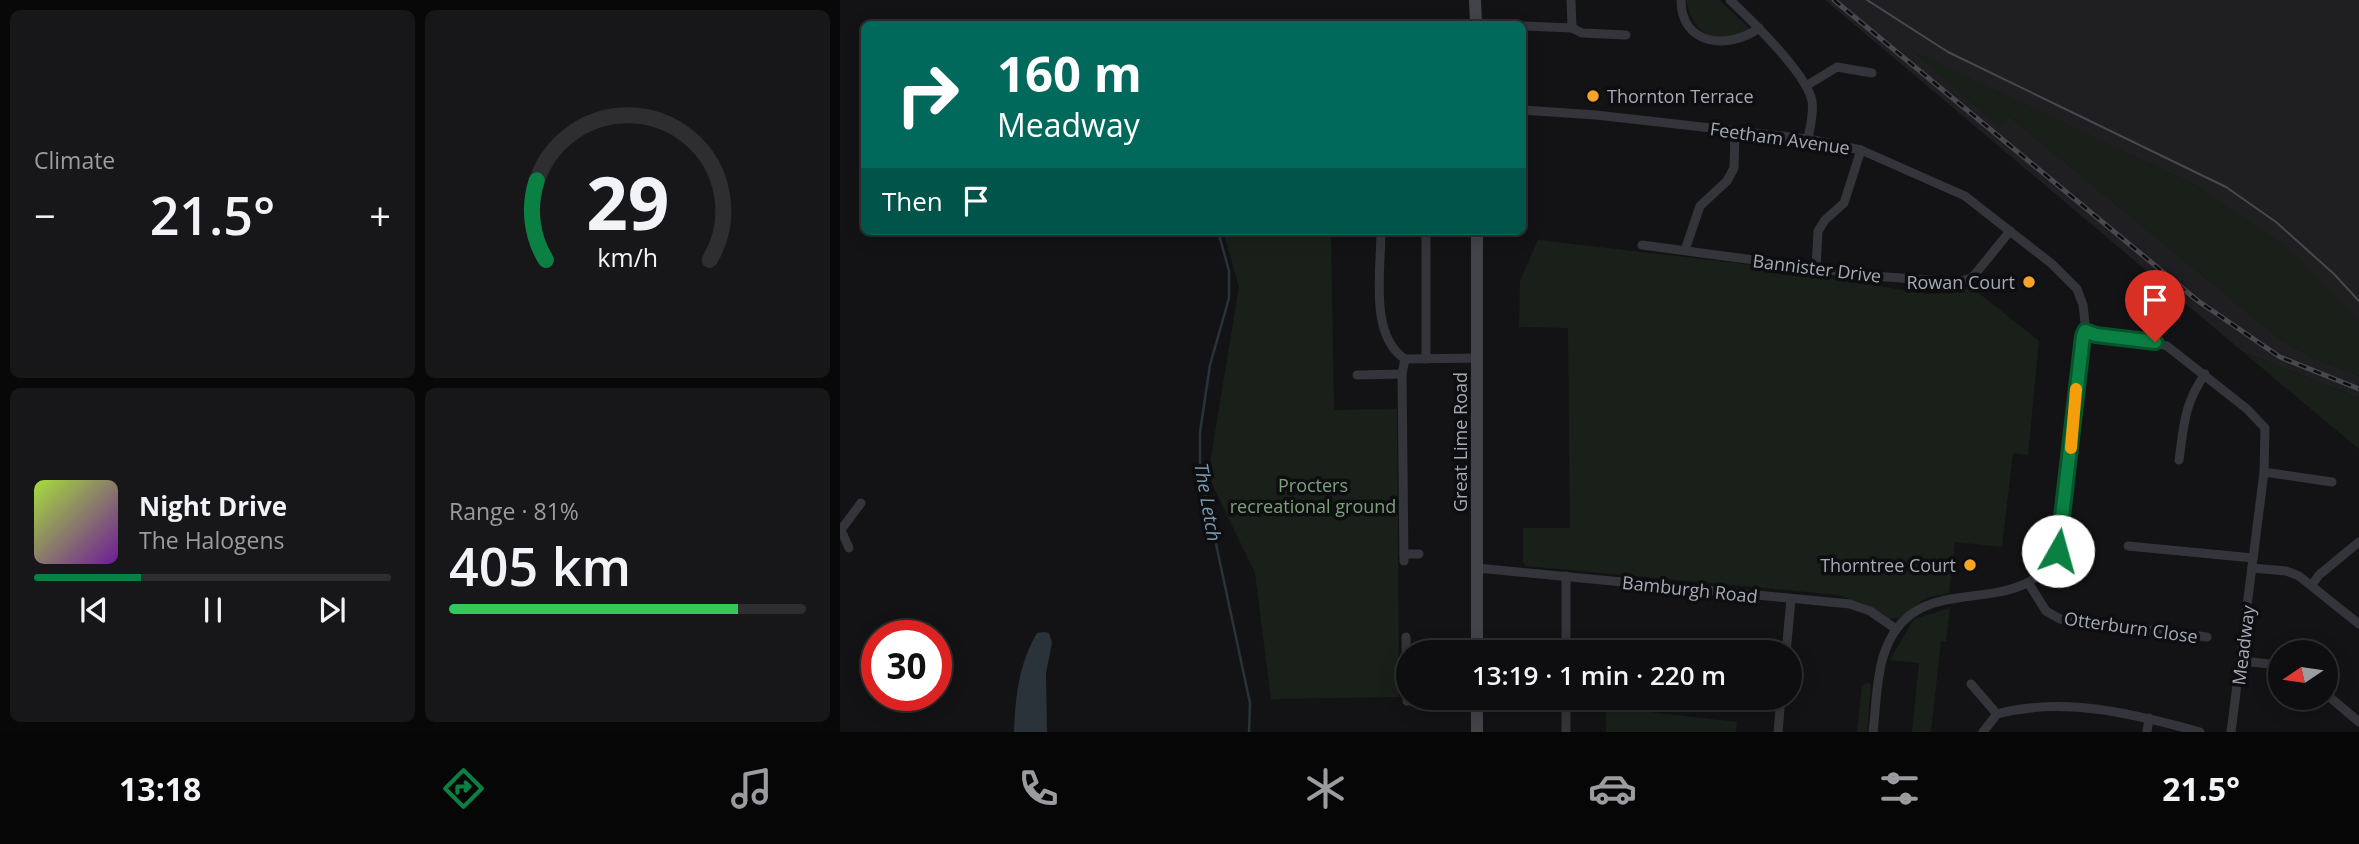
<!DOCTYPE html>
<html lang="en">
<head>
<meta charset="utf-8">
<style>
	body { margin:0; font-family:"Open Sans",sans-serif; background:#171719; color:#f1f3f6; height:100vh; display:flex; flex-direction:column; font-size:26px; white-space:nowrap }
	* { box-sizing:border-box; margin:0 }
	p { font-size:23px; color:#9b9c9f }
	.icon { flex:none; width:38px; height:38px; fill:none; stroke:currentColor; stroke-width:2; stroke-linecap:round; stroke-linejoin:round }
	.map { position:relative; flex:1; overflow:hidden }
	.details { display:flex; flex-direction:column; gap:10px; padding:10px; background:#080809; width:840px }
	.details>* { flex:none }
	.hud { position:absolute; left:21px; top:21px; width:665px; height:214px; border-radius:10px; box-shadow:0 4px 18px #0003,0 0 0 2px #2e2e30; background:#00695c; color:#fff; overflow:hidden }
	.needle { width:46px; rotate:257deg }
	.controls { position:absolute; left:1428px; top:640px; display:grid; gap:14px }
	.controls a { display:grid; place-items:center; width:70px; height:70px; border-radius:50%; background:#0e0e10; box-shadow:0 4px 18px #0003,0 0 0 2px #2e2e30; font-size:35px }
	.speed { position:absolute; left:21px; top:620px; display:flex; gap:14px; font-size:35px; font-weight:700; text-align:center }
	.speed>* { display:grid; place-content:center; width:91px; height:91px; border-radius:50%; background:#0e0e10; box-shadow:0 4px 18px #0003,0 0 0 2px #2e2e30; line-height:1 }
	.speed .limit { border:10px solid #d22; background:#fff; color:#111 }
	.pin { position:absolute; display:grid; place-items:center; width:60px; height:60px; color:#fff; margin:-72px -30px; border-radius:50% 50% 50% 0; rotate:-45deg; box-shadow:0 0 7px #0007 }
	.pin .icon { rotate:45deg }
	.me { position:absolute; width:77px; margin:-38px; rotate:7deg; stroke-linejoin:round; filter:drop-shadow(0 0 5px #0008) }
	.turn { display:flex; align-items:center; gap:24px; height:147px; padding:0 21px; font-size:32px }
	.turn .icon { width:91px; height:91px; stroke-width:2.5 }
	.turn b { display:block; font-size:49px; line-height:60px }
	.then { display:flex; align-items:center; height:66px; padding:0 21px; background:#0003; gap:14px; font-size:26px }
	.big { font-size:52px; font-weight:600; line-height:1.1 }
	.details .card { flex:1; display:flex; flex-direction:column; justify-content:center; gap:10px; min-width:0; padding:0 24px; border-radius:10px; background:#171719 }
	.details .dial { align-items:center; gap:0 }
	.dial svg { height:182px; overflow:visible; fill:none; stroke:#2e2e30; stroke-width:7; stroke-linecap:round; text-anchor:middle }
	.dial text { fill:#f1f3f6; stroke:none }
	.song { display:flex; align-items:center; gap:21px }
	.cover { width:84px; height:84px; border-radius:10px; background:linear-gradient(135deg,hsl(80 70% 55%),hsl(280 70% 35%)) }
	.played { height:7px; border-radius:4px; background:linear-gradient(90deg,#0b8043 30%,#2e2e30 30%) }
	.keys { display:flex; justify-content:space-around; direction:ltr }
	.heat { display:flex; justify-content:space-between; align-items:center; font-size:38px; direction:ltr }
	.charge { height:10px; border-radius:5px; background:linear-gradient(90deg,#34c759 81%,#2e2e30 0) }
	.details .tiles { flex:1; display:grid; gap:10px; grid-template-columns:repeat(2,1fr) }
	.trip { position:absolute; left:556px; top:640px; width:406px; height:70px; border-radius:35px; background:#0e0e10; box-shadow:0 4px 18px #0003,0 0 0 2px #2e2e30; font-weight:600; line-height:70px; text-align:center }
	.tabs { display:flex; height:112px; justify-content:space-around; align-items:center; background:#060606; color:#9b9c9f }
	.tabs .icon { width:49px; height:49px }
	.tabs .current { color:#0b8043 }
	.tabs b { font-size:32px; color:#f1f3f6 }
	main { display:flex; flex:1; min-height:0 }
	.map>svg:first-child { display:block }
	.built { fill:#1f1f22 }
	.green { fill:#19201a }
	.water { fill:#293339 }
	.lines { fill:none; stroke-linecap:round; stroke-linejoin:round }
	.stream { stroke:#293339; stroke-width:2.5 }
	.minor { stroke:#34353a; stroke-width:9 }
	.secondary { stroke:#42444a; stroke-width:12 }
	.tram { stroke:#47494f; stroke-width:2 }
	.rail-casing { stroke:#47494f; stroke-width:5 }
	.rail { stroke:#0e0e10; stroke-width:2.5; stroke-dasharray:8; stroke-linecap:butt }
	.route-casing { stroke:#07532c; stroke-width:18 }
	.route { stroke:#0b8043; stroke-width:12 }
	.slow { stroke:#f59e0b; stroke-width:12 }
	.poi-dot { fill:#f8a527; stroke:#0e0e10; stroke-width:2.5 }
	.labels { text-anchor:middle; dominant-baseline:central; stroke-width:7; stroke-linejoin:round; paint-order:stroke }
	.poi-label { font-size:18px; fill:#a4aab6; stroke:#0e0e10; text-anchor:end }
	.street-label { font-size:18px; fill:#a4aab6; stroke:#0e0e10 }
	.park-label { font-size:18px; fill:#7aa27a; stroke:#0e0e10 }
	.water-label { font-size:19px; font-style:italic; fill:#799bb2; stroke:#0e0e10 }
</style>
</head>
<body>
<main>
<section class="details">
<div class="tiles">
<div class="card"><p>Climate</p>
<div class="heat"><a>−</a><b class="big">21.5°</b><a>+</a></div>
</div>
<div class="card dial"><svg viewBox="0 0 100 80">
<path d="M14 69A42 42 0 1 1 86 69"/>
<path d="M14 69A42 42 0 0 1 10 34" stroke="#0b8043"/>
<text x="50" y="56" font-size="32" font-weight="700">29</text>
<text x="50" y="72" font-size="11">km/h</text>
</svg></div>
<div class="card">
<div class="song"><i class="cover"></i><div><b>Night Drive</b><p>The Halogens</p></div></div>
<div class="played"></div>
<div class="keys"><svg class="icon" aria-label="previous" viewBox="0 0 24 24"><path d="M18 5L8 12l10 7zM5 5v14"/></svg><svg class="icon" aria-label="pause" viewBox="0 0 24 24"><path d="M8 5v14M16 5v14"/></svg><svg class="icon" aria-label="next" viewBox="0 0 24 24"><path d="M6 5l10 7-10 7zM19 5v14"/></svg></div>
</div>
<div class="card"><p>Range · 81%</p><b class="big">405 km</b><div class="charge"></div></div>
</div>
</section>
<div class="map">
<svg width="1519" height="732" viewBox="0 0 1519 732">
	<rect width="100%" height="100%" fill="#131315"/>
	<path class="built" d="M 985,0 L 1519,0 L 1519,324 L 1508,308 L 1359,187 L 1074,52 L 1160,127 L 1169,116 L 1440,339 L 1471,357 L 1519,376 L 1519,398 L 1403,352 Z"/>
	<g class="green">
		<path d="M 846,0 L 879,0 L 910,29 C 878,48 854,37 846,0 Z"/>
		<path d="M 1071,50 L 1359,187 L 1448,247 L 1508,308 L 1519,324 L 1519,376 L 1471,357 L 1440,339 L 1169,116 L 1161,128 Z"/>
		<path d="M 383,231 L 491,231 L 494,410 L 557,409 L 559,697 L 431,699 L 415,573 L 372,484 L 370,463 L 399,287 Z"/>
		<path d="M 698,240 L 897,263 L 1087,294 L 1114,293 L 1131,287 L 1199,341 L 1188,455 L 1173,453 L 1162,547 L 1115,542 L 1109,593 L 1086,598 L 1059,618 L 1049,619 L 1029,606 L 999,595 L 686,566 L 683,562 L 683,528 L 730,528 L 728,328 L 679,327 L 680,281 Z"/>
		<path d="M 1403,352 L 1519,398 L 1519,449 Z"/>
		<path d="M 1110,608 L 1106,641 L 1101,641 L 1091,732 L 1072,732 L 1079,663 L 1050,660 L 1074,619 Z"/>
		<path d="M 1028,682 L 1031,685 L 1027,732 L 1017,732 L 1022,686 Z"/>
		<path d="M 766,707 L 897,722 L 896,732 L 766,732 Z"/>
	</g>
	<path class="water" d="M 204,632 L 209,633 L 212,643 L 206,673 L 207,732 L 174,732 C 175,698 179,663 197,633 Z"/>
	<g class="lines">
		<path class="stream" d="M 378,231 L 389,271 L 389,298 L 370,365 L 360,432 L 360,469 L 410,703 L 409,732"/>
		<g class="minor">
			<path d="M 731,0 L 732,28 L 742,33 L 786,35"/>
			<path d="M 841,0 C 841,46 889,50 919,28"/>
			<path d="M 890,0 C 910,19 967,74 972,101 C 974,113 970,127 968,139"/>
			<path d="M 682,26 L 732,28"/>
			<path d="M 966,86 L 997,67 L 1032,73"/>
			<path d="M 682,110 L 756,115 L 968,139 L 1021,150 L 1125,196 L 1212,264 L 1237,289 L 1243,305 L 1246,331"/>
			<path d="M 541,231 C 541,270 529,336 565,359 L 638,358"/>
			<path d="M 586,231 L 586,359"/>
			<path d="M 802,245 L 1033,276 L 1116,282 L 1132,278 L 1170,231"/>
			<path d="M 845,250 L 860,206 L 887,181 L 894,168 L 895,130"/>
			<path d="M 976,269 L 978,231 L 985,220 L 1004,203 L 1021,150"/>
			<path d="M 1246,331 C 1269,344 1302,337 1327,346 L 1407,409 L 1425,428 L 1424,472 L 1391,732"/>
			<path d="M 517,375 L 562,374"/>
			<path d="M 1339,460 C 1344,425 1344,404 1365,374"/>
			<path d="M 1424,472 L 1492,482"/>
			<path d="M 1,530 L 9,548"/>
			<path d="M 0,531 L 21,503"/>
			<path d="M 1288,546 L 1413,558"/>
			<path d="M 564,554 L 579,554"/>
			<path d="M 564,561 L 562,374 L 565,359"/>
			<path d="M 637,568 L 1010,604 L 1030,611 L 1056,629"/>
			<path d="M 1412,568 L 1446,571 L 1459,576 L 1519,624"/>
			<path d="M 1189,584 L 1206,611 L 1220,619 L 1367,637"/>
			<path d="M 1472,585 L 1479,575 L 1519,542"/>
			<path d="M 566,637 L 567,701 L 637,701"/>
			<path d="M 726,653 L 726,576"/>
			<path d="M 946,653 L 951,599"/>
			<path d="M 1401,661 L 1440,665"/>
			<path d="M 1131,684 L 1157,714"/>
			<path d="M 1486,694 L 1519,722"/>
			<path d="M 726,698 L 726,732"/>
			<path d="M 938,732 L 941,698"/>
			<path d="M 1033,732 C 1036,707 1036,681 1043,657 C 1073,559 1179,629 1218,551 L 1241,342 L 1246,331"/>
			<path d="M 1143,732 L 1157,714 C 1225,696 1295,714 1360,732"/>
			<path d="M 1307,732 L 1309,718"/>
		</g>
		<g class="secondary">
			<path d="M 635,0 L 636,24"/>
			<path d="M 637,653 L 637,231"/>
			<path d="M 637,698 L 637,732"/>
		</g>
		<path class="tram" d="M 1027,0 L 1108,52 L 1386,187 L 1436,222 L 1494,274 L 1519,301"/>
		<g class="rail-casing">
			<path id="rail" d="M 994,0 L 1358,301 L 1440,357 L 1519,389"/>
		</g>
		<use href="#rail" class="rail"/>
	</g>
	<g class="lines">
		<g class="route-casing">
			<path id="route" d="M 1218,551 L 1243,336 L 1245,331 L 1256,335 L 1315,342"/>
		</g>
		<use href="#route" class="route"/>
		<path class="slow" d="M 1231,448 L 1236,389"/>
	</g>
	<g class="poi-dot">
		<circle cx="753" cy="96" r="7"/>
		<circle cx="1189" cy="282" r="7"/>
		<circle cx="1130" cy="565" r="7"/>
	</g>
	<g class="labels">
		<g class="poi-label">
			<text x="767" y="96" text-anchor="start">Thornton Terrace</text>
			<text x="1175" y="282">Rowan Court</text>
			<text x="1116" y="565">Thorntree Court</text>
		</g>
		<g class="street-label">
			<text transform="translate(940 138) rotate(8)">Feetham Avenue</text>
			<text transform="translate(977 268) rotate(7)">Bannister Drive</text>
			<text transform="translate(620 442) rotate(-90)">Great Lime Road</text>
			<text transform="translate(850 589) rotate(6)">Bamburgh Road</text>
			<text transform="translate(1291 627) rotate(8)">Otterburn Close</text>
			<text transform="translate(1403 645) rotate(-83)">Meadway</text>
		</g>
		<g class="park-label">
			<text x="473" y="485">Procters<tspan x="473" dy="21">recreational ground</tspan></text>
		</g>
		<g class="water-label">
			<text transform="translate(368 502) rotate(80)">The Letch</text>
		</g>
	</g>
</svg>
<div class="controls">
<a><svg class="needle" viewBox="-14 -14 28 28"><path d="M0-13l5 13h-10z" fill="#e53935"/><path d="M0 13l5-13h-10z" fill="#9b9c9f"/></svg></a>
</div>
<div class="speed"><div class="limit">30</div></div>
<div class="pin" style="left:1315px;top:342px;background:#d93025"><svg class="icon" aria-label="arrive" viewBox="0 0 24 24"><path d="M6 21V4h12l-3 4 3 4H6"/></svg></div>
<svg class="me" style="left:1218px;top:551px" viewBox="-20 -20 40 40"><circle r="19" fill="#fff"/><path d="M0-13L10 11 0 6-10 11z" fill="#0b8043"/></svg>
<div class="trip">13:19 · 1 min · 220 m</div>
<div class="hud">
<div class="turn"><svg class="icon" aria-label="right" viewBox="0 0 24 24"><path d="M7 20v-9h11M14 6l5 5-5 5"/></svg><div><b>160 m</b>Meadway</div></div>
<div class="then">Then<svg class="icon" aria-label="arrive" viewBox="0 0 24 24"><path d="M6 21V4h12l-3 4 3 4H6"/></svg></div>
</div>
</div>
</main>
<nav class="tabs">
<b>13:18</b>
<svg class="icon current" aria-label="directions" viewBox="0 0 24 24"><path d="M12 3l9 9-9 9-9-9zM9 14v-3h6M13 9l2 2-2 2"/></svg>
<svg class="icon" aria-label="music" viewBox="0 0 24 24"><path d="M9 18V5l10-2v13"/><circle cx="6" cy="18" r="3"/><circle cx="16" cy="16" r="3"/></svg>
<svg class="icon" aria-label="phone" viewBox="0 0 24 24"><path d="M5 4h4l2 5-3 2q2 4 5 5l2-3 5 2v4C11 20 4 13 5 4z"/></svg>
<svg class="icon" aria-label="climate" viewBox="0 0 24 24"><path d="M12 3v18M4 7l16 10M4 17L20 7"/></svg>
<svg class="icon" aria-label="car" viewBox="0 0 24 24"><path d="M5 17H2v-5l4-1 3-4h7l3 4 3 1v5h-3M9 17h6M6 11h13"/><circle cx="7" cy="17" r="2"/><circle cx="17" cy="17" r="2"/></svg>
<svg class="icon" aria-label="filters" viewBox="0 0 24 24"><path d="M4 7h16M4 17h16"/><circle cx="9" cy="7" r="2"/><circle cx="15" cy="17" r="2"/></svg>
<b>21.5°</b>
</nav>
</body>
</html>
